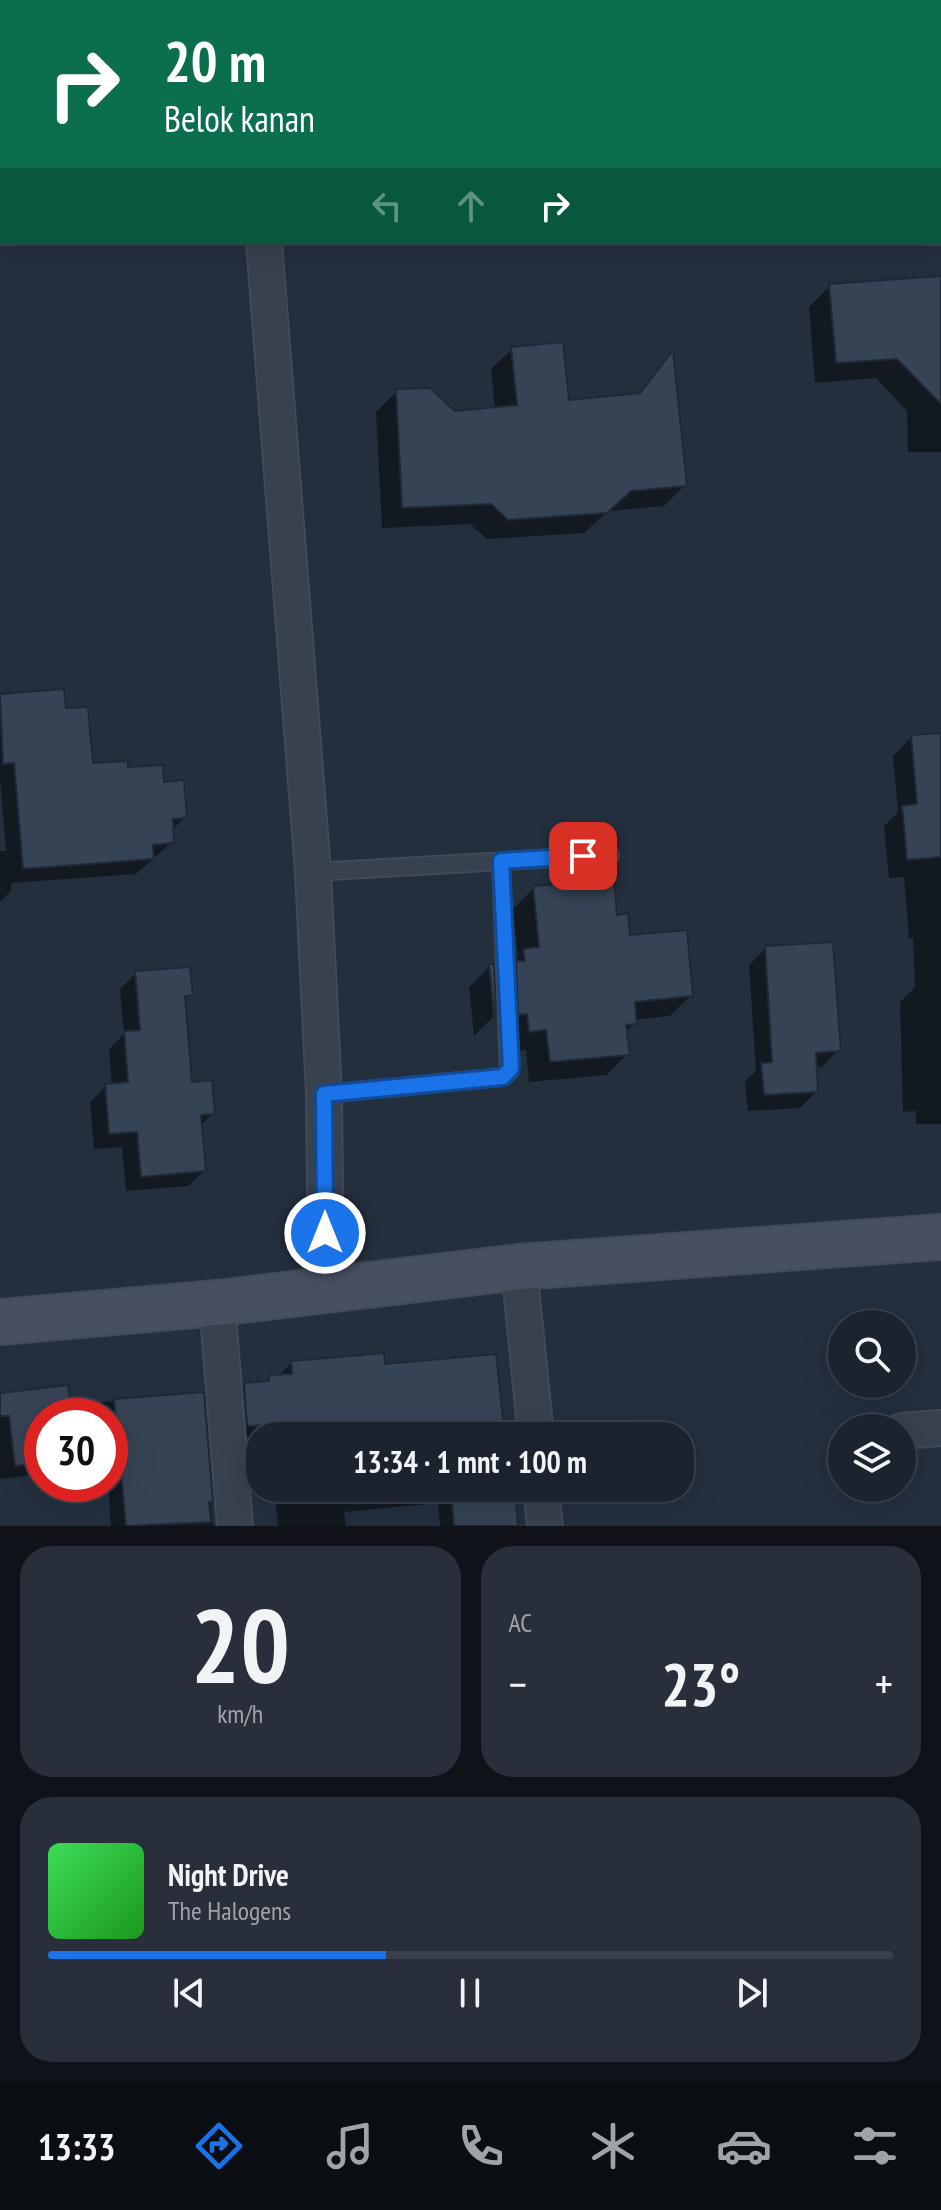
<!DOCTYPE html>
<html lang="id">
<head>
<meta charset="utf-8">
<style>
	body { margin:0; font-family:"PT Sans Narrow",sans-serif; background:#282f3a; color:#f1f3f6; height:100vh; display:flex; flex-direction:column; font-size:30px; white-space:nowrap }
	* { box-sizing:border-box; margin:0 }
	p { font-size:26px; color:#a0a4aa }
	.icon { flex:none; width:44px; height:44px; fill:none; stroke:currentColor; stroke-width:2; stroke-linecap:round; stroke-linejoin:round }
	.map { position:relative; height:1526px; overflow:hidden }
	.panel { display:flex; flex-direction:column; gap:20px; padding:20px; background:#0f1319; flex:1 }
	.panel>* { flex:none }
	.banner { position:absolute; left:0px; top:0px; width:942px; height:244px; box-shadow:0 8px 32px #0002,0 0 0 2px #39404a; background:#0b6e4f; color:#fff; overflow:hidden }
	.tools { position:absolute; left:828px; top:1310px; display:grid; gap:16px }
	.tools a { display:grid; place-items:center; width:88px; height:88px; border-radius:50%; background:#1b232e; box-shadow:0 8px 32px #0002,0 0 0 2px #39404a; font-size:40px }
	.speed { position:absolute; left:24px; top:1398px; display:flex; gap:16px; font-size:40px; font-weight:700; text-align:center }
	.speed>* { display:grid; place-content:center; width:104px; height:104px; border-radius:50%; background:#1b232e; box-shadow:0 8px 32px #0002,0 0 0 2px #39404a; line-height:1 }
	.speed .limit { border:12px solid #d22; background:#fff; color:#111 }
	.pin { position:absolute; display:grid; place-items:center; width:68px; height:68px; color:#fff; margin:-34px; border-radius:16px; box-shadow:0 4px 12px #0006 }
	.me { position:absolute; width:88px; margin:-44px; rotate:0deg; stroke-linejoin:round; filter:drop-shadow(0 0 6px #0008) }
	.turn { display:flex; align-items:center; gap:28px; height:168px; padding:0 32px; font-size:36px }
	.turn .icon { width:104px; height:104px; stroke-width:2.5 }
	.turn b { display:block; font-size:56px; line-height:68px }
	.lanes { display:flex; align-items:center; height:76px; padding:0 32px; background:#0003; justify-content:center; gap:40px; direction:ltr }
	.lanes .off { opacity:.35 }
	.big { font-size:60px; font-weight:800; line-height:1.1 }
	.panel .tile { flex:1; display:flex; flex-direction:column; justify-content:center; gap:12px; min-width:0; padding:0 28px; border-radius:32px; background:#282f3a }
	.panel .dial { align-items:center; gap:0 }
	.dial b { font-size:104px; line-height:1 }
	.song { display:flex; align-items:center; gap:24px }
	.cover { width:96px; height:96px; border-radius:12px; background:linear-gradient(135deg,hsl(130 70% 55%),hsl(120 70% 35%)) }
	.played { height:8px; border-radius:4px; background:linear-gradient(90deg,#1a73e8 40%,#39404a 40%) }
	.keys { display:flex; justify-content:space-around; direction:ltr }
	.heat { display:flex; justify-content:space-between; align-items:center; font-size:44px; direction:ltr }
	.panel .tiles { flex:1; display:grid; gap:20px; grid-template-columns:1fr 1fr }
	.tile:last-child { grid-column:span 2 }
	.trip { position:absolute; left:246px; top:1422px; width:448px; height:80px; border-radius:32px; background:#1b232e; box-shadow:0 8px 32px #0002,0 0 0 2px #39404a; font-weight:800; line-height:80px; text-align:center }
	.tab-bar { display:flex; height:128px; justify-content:space-around; align-items:center; background:#0b0e12; color:#a0a4aa }
	.tab-bar .icon { width:56px; height:56px }
	.tab-bar .on { color:#1a73e8 }
	.tab-bar b { font-size:36px; color:#f1f3f6 }
	.map>svg:first-child { display:block }
	.shadow { fill:#0007 }
	.building { fill:#364354; stroke:#1f2835; stroke-width:2 }
	.lines { fill:none; stroke-linecap:round; stroke-linejoin:round }
	.service-casing { stroke:#414a57; stroke-width:20 }
	.minor-casing { stroke:#414a57; stroke-width:38 }
	.secondary-casing { stroke:#414a57; stroke-width:48 }
	.service { stroke:#38414e; stroke-width:16 }
	.minor { stroke:#38414e; stroke-width:34 }
	.secondary { stroke:#465061; stroke-width:44 }
	.route-casing { stroke:#114b97; stroke-width:20 }
	.route { stroke:#1a73e8; stroke-width:14 }
</style>
</head>
<body>
<div class="map">
<svg width="941" height="1526" viewBox="0 0 941 1526">
	<rect width="100%" height="100%" fill="#242f3e"/>
	<g class="shadow">
		<path d="M 748,0 L 883,0 L 881,2 Z"/>
		<path d="M 941,278 L 941,452 L 908,452 L 907,411 L 876,378 L 815,383 L 809,307 L 830,286 Z"/>
		<path d="M 512,349 L 567,402 L 636,396 L 672,354 L 685,485 L 664,506 L 608,511 L 584,533 L 487,539 L 470,524 L 382,528 L 376,412 L 397,391 L 455,413 L 495,409 L 491,369 Z"/>
		<path d="M 62,691 L 64,710 L 91,765 L 127,770 L 163,784 L 185,817 L 172,830 L 172,842 L 136,874 L 11,883 L 11,891 L 0,902 L 0,851 L 6,851 L 0,778 L 0,696 Z"/>
		<path d="M 941,735 L 941,1124 L 916,1124 L 916,1111 L 903,1112 L 900,1002 L 915,987 L 913,938 L 909,939 L 904,877 L 889,878 L 884,826 L 898,812 L 893,756 L 912,737 Z"/>
		<path d="M 534,888 L 615,917 L 629,937 L 691,995 L 670,1016 L 635,1020 L 635,1023 L 625,1033 L 627,1054 L 607,1075 L 529,1082 L 526,1050 L 509,1052 L 507,1034 L 498,1035 L 497,1013 L 474,1036 L 469,987 L 490,966 L 493,987 L 518,957 L 513,909 Z"/>
		<path d="M 766,948 L 838,1050 L 822,1067 L 815,1067 L 816,1092 L 800,1108 L 748,1111 L 745,1081 L 756,1071 L 749,965 Z"/>
		<path d="M 136,973 L 191,994 L 184,1001 L 190,1084 L 213,1113 L 200,1126 L 204,1171 L 188,1186 L 126,1191 L 122,1147 L 94,1149 L 90,1102 L 106,1086 L 112,1085 L 109,1049 L 124,1034 L 120,989 Z"/>
		<path d="M 292,1362 L 383,1367 L 503,1436 L 268,1436 L 234,1439 L 231,1398 L 244,1385 L 264,1383 L 270,1377 L 277,1377 Z"/>
		<path d="M 202,1394 L 213,1526 L 111,1526 L 108,1484 L 110,1484 L 110,1416 L 42,1416 L 42,1474 L 0,1479 L 0,1395 L 78,1396 L 79,1404 Z"/>
		<path d="M 274,1488 L 513,1488 L 516,1526 L 440,1526 L 438,1503 L 344,1512 L 346,1526 L 278,1526 Z"/>
	</g>
	<g class="building">
		<path d="M 941,276 L 941,404 L 897,359 L 836,363 L 829,284 Z"/>
		<path d="M 563,342 L 569,400 L 640,393 L 673,350 L 687,486 L 631,491 L 607,513 L 508,520 L 491,504 L 402,508 L 396,389 L 430,388 L 455,411 L 517,405 L 511,347 Z"/>
		<path d="M 64,689 L 66,708 L 88,707 L 93,763 L 128,761 L 128,767 L 163,765 L 164,782 L 184,780 L 187,818 L 173,819 L 174,843 L 153,845 L 154,859 L 23,869 L 14,763 L 3,764 L 0,694 Z"/>
		<path d="M 941,733 L 941,857 L 907,860 L 902,806 L 917,804 L 911,735 Z"/>
		<path d="M 614,879 L 617,915 L 628,913 L 630,935 L 687,930 L 693,996 L 635,1002 L 637,1024 L 626,1025 L 630,1055 L 550,1062 L 546,1030 L 529,1032 L 527,1014 L 518,1015 L 516,961 L 525,961 L 523,949 L 539,947 L 533,886 Z"/>
		<path d="M 833,942 L 841,1051 L 816,1053 L 818,1092 L 764,1095 L 761,1063 L 772,1062 L 765,946 Z"/>
		<path d="M 489,964 L 494,964 L 496,1016 L 494,1017 Z"/>
		<path d="M 190,967 L 193,995 L 185,996 L 192,1082 L 212,1080 L 215,1114 L 201,1115 L 206,1171 L 141,1177 L 137,1132 L 109,1134 L 105,1084 L 128,1082 L 124,1031 L 140,1030 L 135,971 Z"/>
		<path d="M 384,1353 L 385,1364 L 496,1354 L 505,1436 L 297,1436 L 296,1424 L 247,1426 L 244,1383 L 269,1381 L 269,1375 L 292,1374 L 291,1361 Z"/>
		<path d="M 68,1385 L 72,1416 L 42,1416 L 42,1463 L 15,1466 L 9,1416 L 0,1416 L 0,1393 Z"/>
		<path d="M 204,1392 L 213,1502 L 209,1502 L 211,1522 L 126,1526 L 114,1399 Z"/>
		<path d="M 302,1488 L 515,1488 L 518,1526 L 454,1526 L 451,1490 L 351,1500 L 351,1491 L 303,1495 Z"/>
	</g>
	<g class="lines">
		<g class="service-casing">
			<g id="service">
				<path d="M 476,0 L 476,2"/>
				<path d="M 621,0 L 623,2"/>
				<path d="M 313,872 L 610,855"/>
				<path d="M 324,1094 L 503,1077 L 509,1072 L 501,861"/>
			</g>
		</g>
		<g class="minor-casing">
			<g id="minor">
				<path d="M 940,162 L 941,162"/>
				<path d="M 0,208 L 2,207"/>
				<path d="M 264,242 L 313,872 L 324,1094 L 326,1288"/>
				<path d="M 519,1267 L 536,1436"/>
				<path d="M 217,1303 L 235,1526"/>
				<path d="M 902,1431 L 941,1428"/>
				<path d="M 541,1488 L 545,1526"/>
			</g>
		</g>
		<g class="secondary-casing">
			<path id="secondary" d="M 0,1322 L 217,1303 L 519,1267 L 941,1237"/>
		</g>
		<use href="#service" class="service"/>
		<use href="#minor" class="minor"/>
		<use href="#secondary" class="secondary"/>
	</g>
	<g class="lines">
		<g class="route-casing">
			<path id="route" d="M 325,1233 L 324,1094 L 503,1077 L 511,1068 L 501,861 L 583,856"/>
		</g>
		<use href="#route" class="route"/>
	</g>
</svg>
<div class="tools">
<a><svg class="icon" aria-label="search" viewBox="0 0 24 24"><circle cx="10" cy="10" r="6"/><path d="M15 15l6 6"/></svg></a>
<a><svg class="icon" aria-label="layers" viewBox="0 0 24 24"><path d="M12 4l9 5-9 5-9-5zM3 14l9 5 9-5"/></svg></a>
</div>
<div class="speed"><div class="limit">30</div></div>
<div class="pin" style="left:583px;top:856px;background:#d93025"><svg class="icon" aria-label="arrive" viewBox="0 0 24 24"><path d="M6 21V4h12l-3 4 3 4H6"/></svg></div>
<svg class="me" style="left:325px;top:1233px" viewBox="-20 -20 40 40"><circle r="17" fill="#1a73e8" stroke="#fff" stroke-width="3"/><path d="M0-11L8 9 0 5-8 9z" fill="#fff"/></svg>
<div class="trip">13:34 · 1 mnt · 100 m</div>
<div class="banner">
<div class="turn"><svg class="icon" aria-label="right" viewBox="0 0 24 24"><path d="M7 20v-9h11M14 6l5 5-5 5"/></svg><div><b>20 m</b>Belok kanan</div></div>
<div class="lanes"><svg class="icon off" aria-label="left" viewBox="0 0 24 24"><path d="M17 20v-9H6M10 6l-5 5 5 5"/></svg><svg class="icon off" aria-label="ahead" viewBox="0 0 24 24"><path d="M12 20V5M6 11l6-6 6 6"/></svg><svg class="icon" aria-label="right" viewBox="0 0 24 24"><path d="M7 20v-9h11M14 6l5 5-5 5"/></svg></div>
</div>
</div>
<section class="panel">
<div class="tiles">
<div class="tile dial"><b>20</b><p>km/h</p></div>
<div class="tile"><p>AC</p>
<div class="heat"><a>−</a><b class="big">23°</b><a>+</a></div>
</div>
<div class="tile">
<div class="song"><i class="cover"></i><div><b>Night Drive</b><p>The Halogens</p></div></div>
<div class="played"></div>
<div class="keys"><svg class="icon" aria-label="previous" viewBox="0 0 24 24"><path d="M18 5L8 12l10 7zM5 5v14"/></svg><svg class="icon" aria-label="pause" viewBox="0 0 24 24"><path d="M8 5v14M16 5v14"/></svg><svg class="icon" aria-label="next" viewBox="0 0 24 24"><path d="M6 5l10 7-10 7zM19 5v14"/></svg></div>
</div>
</div>
</section>
<nav class="tab-bar">
<b>13:33</b>
<svg class="icon on" aria-label="directions" viewBox="0 0 24 24"><path d="M12 3l9 9-9 9-9-9zM9 14v-3h6M13 9l2 2-2 2"/></svg>
<svg class="icon" aria-label="music" viewBox="0 0 24 24"><path d="M9 18V5l10-2v13"/><circle cx="6" cy="18" r="3"/><circle cx="16" cy="16" r="3"/></svg>
<svg class="icon" aria-label="phone" viewBox="0 0 24 24"><path d="M5 4h4l2 5-3 2q2 4 5 5l2-3 5 2v4C11 20 4 13 5 4z"/></svg>
<svg class="icon" aria-label="climate" viewBox="0 0 24 24"><path d="M12 3v18M4 7l16 10M4 17L20 7"/></svg>
<svg class="icon" aria-label="car" viewBox="0 0 24 24"><path d="M5 17H2v-5l4-1 3-4h7l3 4 3 1v5h-3M9 17h6M6 11h13"/><circle cx="7" cy="17" r="2"/><circle cx="17" cy="17" r="2"/></svg>
<svg class="icon" aria-label="filters" viewBox="0 0 24 24"><path d="M4 7h16M4 17h16"/><circle cx="9" cy="7" r="2"/><circle cx="15" cy="17" r="2"/></svg>
</nav>
</body>
</html>
